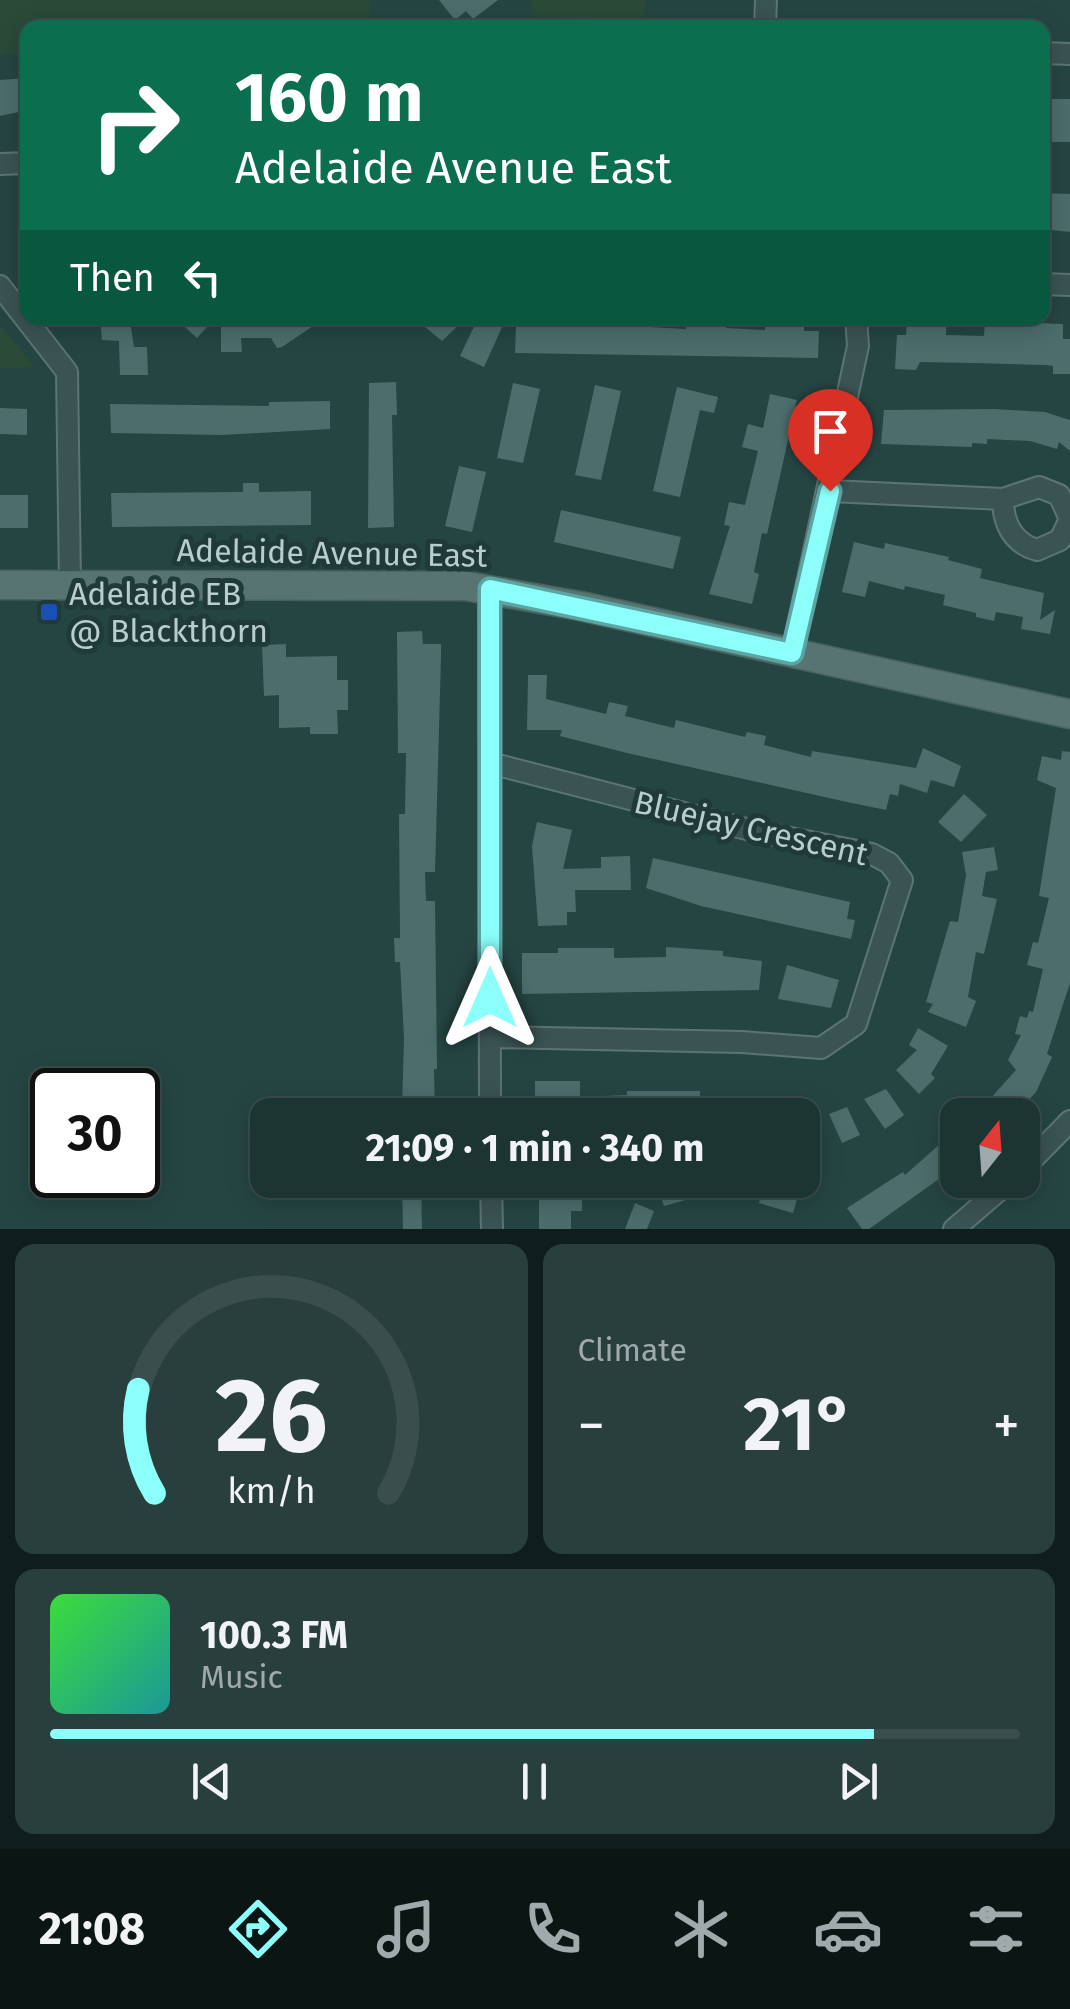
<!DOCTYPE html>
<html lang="en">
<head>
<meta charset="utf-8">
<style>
	body { margin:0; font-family:"Fira Sans",sans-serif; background:#293f3e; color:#f1f3f6; height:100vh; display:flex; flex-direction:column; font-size:38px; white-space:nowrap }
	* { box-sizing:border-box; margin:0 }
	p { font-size:32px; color:#a0aaac }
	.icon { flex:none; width:55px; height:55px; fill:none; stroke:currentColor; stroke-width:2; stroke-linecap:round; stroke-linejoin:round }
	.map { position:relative; height:1229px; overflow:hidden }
	.side { display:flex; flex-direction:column; gap:15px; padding:15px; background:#0f1d1c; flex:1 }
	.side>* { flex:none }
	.top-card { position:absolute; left:20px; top:20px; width:1030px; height:305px; border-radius:20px; box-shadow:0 5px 25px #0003,0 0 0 2px #3a4f4d; background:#0b6e4f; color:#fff; overflow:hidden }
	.needle { width:65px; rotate:17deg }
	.tools { position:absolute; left:940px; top:1098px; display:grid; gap:20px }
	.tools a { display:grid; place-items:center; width:100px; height:100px; border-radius:20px; background:#1c3432; box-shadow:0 5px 25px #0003,0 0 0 2px #3a4f4d; font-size:50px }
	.speed { position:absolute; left:30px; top:1068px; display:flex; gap:20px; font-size:50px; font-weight:700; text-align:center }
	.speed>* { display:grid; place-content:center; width:130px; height:130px; border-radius:50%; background:#1c3432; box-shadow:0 5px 25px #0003,0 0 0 2px #3a4f4d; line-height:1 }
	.speed .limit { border:5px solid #111; border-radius:15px; background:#fff; color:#111 }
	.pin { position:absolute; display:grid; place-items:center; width:85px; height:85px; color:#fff; margin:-102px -42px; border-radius:50% 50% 50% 0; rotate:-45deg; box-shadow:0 0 10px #0007 }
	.pin .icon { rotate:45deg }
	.me { position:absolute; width:110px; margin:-55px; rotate:0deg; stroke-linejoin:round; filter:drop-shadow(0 0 8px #0008) }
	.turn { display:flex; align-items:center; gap:35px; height:210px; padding:0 50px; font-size:45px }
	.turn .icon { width:130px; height:130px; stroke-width:2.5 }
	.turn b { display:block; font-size:70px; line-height:85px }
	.then { display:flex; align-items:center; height:95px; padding:0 50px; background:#0003; gap:20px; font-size:38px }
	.big { font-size:75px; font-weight:700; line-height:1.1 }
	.side .widget { flex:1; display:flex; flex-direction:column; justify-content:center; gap:15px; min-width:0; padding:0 35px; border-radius:20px; background:#293f3e }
	.side .dial { align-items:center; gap:0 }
	.dial svg { height:260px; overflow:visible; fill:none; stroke:#3a4f4d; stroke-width:7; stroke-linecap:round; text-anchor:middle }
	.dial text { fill:#f1f3f6; stroke:none }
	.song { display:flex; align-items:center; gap:30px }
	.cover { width:120px; height:120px; border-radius:15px; background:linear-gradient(135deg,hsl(120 70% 55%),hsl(180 70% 35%)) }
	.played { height:10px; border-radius:5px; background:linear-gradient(90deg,#8cfffb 85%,#3a4f4d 85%) }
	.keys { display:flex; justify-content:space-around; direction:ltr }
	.heat { display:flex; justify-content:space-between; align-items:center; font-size:55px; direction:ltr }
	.side .tiles { flex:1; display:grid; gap:15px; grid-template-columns:1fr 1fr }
	.widget:last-child { grid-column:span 2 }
	.trip { position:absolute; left:250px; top:1098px; width:570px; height:100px; border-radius:20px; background:#1c3432; box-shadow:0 5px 25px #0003,0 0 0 2px #3a4f4d; font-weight:700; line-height:100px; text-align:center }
	.tab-bar { display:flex; height:160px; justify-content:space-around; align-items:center; background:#0b1514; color:#a0aaac }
	.tab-bar .icon { width:70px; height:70px }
	.tab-bar .active { color:#8cfffb }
	.tab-bar b { font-size:45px; color:#f1f3f6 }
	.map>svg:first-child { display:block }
	.green { fill:#2b4a38 }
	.building { fill:#4c6d6c }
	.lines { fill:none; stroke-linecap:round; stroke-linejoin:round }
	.minor-casing { stroke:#5c7573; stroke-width:24 }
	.major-casing { stroke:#47615f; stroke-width:31 }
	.minor { stroke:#3a5453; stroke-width:20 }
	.major { stroke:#587472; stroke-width:28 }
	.route-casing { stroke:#5ba6a3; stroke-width:25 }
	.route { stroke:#8cfffb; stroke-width:18 }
	.transit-dot { fill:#1a4fb4; stroke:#1f3a38; stroke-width:4 }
	.labels { text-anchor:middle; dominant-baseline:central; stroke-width:10; stroke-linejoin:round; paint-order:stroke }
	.street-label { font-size:32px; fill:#b8cecd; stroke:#1f3a38 }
	.poi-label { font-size:32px; fill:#b8cecd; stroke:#1f3a38; text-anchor:start }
</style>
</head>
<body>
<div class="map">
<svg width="1070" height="1229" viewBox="0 0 1070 1229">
	<rect width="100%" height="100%" fill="#254543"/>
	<g class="green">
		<path d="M 0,0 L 370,0 L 369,27 L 28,28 L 27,54 L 0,55 Z"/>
		<path d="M 531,0 L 646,0 L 644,18 L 533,17 Z"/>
		<path d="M 0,325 L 35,367 L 0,369 Z"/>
	</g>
	<g class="building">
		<path d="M 439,0 L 498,0 L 473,19 L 466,11 L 455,20 Z"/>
		<path d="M 28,78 L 28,110 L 0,116 L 0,80 Z"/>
		<rect x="1042" y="99" width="28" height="43"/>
		<path d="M 1042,193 L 1070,194 L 1070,232 L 1042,229 Z"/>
		<path d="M 100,318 L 130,321 L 134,347 L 147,347 L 148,375 L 120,375 L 119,341 L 102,340 Z"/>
		<path d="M 175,318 L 215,318 L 197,338 Z"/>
		<path d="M 274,318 L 325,318 L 282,347 L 277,348 L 271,338 L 241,338 L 242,352 L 221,352 L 221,324 L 277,323 Z"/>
		<path d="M 414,318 L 466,318 L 442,341 Z"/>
		<path d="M 478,318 L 495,318 L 492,324 L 503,325 L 484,367 L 460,356 Z"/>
		<path d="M 532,318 L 572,318 L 572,324 L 610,325 L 610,318 L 649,318 L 649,327 L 686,329 L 687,318 L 727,318 L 726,328 L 765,330 L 765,318 L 804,318 L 804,331 L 819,331 L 818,358 L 515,353 L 516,325 L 531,326 Z"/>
		<path d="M 907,319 L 946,320 L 946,335 L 984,336 L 985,321 L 1063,324 L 1063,339 L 1070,339 L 1070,374 L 1053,374 L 1053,366 L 1046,365 L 975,363 L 920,362 L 916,370 L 895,369 L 897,335 L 906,335 Z"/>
		<path d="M 396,382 L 397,415 L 392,415 L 394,527 L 368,528 L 369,383 Z"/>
		<path d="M 513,383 L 540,389 L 523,463 L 497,458 Z"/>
		<path d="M 595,385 L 621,391 L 601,480 L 575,475 Z"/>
		<path d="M 677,387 L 718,397 L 714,413 L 700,410 L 680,497 L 653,491 Z"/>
		<path d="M 770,394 L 797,400 L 767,534 L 762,533 L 754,572 L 759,574 L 752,604 L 709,594 L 730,526 L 724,525 L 729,502 L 745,505 L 758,451 L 742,447 L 748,424 L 763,428 Z"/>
		<path d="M 330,401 L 330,429 L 222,435 L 111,433 L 110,404 L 269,406 L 269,402 Z"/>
		<path d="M 0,408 L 27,409 L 27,435 L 0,434 Z"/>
		<path d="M 995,409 L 1045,412 L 1070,420 L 1070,451 L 1059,442 L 1057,449 L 1030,441 L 987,439 L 987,444 L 972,443 L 972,447 L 881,444 L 884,410 Z"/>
		<path d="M 459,466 L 486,472 L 472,532 L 445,526 Z"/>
		<path d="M 243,483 L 259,483 L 259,492 L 311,491 L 311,525 L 112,527 L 111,493 L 243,492 Z"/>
		<rect x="0" y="495" width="28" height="33"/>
		<path d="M 561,510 L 681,537 L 673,569 L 554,542 Z"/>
		<path d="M 854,542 L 884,549 L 885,543 L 949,557 L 948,560 L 982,569 L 980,578 L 1044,593 L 1040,620 L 1055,610 L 1050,634 L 1021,629 L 1023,617 L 996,612 L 994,621 L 976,617 L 976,613 L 943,605 L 945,595 L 905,586 L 904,590 L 869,581 L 865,597 L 842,592 Z"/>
		<path d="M 422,631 L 423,644 L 441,644 L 441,657 L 435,872 L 425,872 L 426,901 L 435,901 L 437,1069 L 434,1069 L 435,1115 L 409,1115 L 409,1107 L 402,1108 L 404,1038 L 400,962 L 395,962 L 394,938 L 400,938 L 399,814 L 405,814 L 406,753 L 398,753 L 397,632 Z"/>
		<path d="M 286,644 L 286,657 L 337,656 L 337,680 L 348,680 L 348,710 L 337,710 L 338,734 L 310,734 L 310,727 L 279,728 L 279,695 L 264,696 L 262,645 Z"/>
		<path d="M 528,675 L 547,675 L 546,699 L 606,714 L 609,702 L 628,706 L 625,716 L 674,728 L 676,720 L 745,737 L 747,732 L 766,736 L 764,745 L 811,757 L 812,751 L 916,768 L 923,748 L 961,766 L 954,787 L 931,780 L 927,793 L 900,784 L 898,796 L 890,794 L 886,810 L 847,802 L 627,753 L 560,736 L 562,730 L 527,730 Z"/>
		<path d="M 1062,751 L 1070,752 L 1070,983 L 1047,1054 L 1052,1057 L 1036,1092 L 1015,1115 L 966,1115 L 989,1100 L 1016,1070 L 1008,1060 L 1021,1035 L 1015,1034 L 1020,1016 L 1027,1018 L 1029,1011 L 1033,1012 L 1043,969 L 1027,965 L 1033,942 L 1038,943 L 1049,898 L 1039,896 L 1056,788 L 1037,780 L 1042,756 L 1061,760 Z"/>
		<path d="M 964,794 L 987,815 L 961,842 L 938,822 Z"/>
		<path d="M 537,822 L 572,830 L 563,869 L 601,868 L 601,857 L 630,856 L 631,890 L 575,890 L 576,912 L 567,912 L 567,925 L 538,926 L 532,846 Z"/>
		<path d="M 994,847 L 998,870 L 986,872 L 982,896 L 997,899 L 984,954 L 976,952 L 968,997 L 976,1001 L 966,1027 L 928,1012 L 933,1004 L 926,1002 L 950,921 L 958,922 L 966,875 L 962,852 Z"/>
		<path d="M 653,858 L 850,902 L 847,919 L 855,920 L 851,939 L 701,906 L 646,888 Z"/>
		<path d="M 666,947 L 723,951 L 723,956 L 762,961 L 759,990 L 522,994 L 522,953 L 558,953 L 558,948 L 614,948 L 614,958 L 666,957 Z"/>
		<path d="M 787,965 L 839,980 L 831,1008 L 778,999 Z"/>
		<path d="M 918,1028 L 948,1046 L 931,1074 L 935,1078 L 919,1094 L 896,1070 L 917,1050 L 909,1045 Z"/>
		<path d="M 535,1081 L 580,1081 L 580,1096 L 569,1096 L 569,1105 L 555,1105 L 555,1115 L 535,1115 Z"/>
		<path d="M 886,1089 L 904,1115 L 885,1129 L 864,1099 Z"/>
		<path d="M 627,1091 L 700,1091 L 700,1115 L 604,1115 L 604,1096 L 627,1095 Z"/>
		<path d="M 775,1099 L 776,1115 L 747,1115 L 746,1100 Z"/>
		<path d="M 802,1106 L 817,1106 L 818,1145 L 802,1145 Z"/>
		<path d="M 847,1107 L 860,1135 L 842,1143 L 829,1114 Z"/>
		<path d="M 958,1128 L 958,1162 L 950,1171 L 869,1229 L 862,1229 L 847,1208 L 903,1172 L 905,1175 Z"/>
		<path d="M 402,1180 L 421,1180 L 422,1229 L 403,1229 Z"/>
		<path d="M 680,1180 L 759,1180 L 799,1192 L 793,1213 L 759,1203 L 760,1199 L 700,1196 L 664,1206 L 660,1193 L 666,1191 L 664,1185 Z"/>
		<path d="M 539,1187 L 582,1191 L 582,1211 L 571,1211 L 571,1229 L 539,1229 Z"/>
		<path d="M 635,1203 L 654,1211 L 647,1229 L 625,1229 Z"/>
	</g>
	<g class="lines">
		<g class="minor-casing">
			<g id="minor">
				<path d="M 765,28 L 766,0"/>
				<path d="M 1042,53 L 1070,54"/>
				<path d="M 0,164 L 28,163"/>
				<path d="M 1042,284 L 1070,285"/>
				<path d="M 0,286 L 67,372 L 70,585"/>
				<path d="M 1039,487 L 1059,495 L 1070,519 L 1060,540 L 1037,550 C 1013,543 1003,524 1003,499 Z"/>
				<path d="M 830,491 L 1003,499"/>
				<path d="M 489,589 L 490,1115"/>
				<path d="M 792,653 L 858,346 L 856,318"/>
				<path d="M 490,763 L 754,831 L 872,854 L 889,863 L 902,880 L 856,1024 L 821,1048 L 742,1042 L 490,1037"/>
				<path d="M 1022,1170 L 1070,1121"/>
				<path d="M 491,1180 L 492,1229"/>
				<path d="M 954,1229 L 1011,1180"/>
			</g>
		</g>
		<g class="major-casing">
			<path id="major" d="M 0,585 L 466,586 L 580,606 L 1070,714"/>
		</g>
		<use href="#minor" class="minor"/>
		<use href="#major" class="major"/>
	</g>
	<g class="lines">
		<g class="route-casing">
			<path id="route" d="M 490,998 L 490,589 L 792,653 L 830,491"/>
		</g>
		<use href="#route" class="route"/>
	</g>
	<rect class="transit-dot" x="39" y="602" width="20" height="20" rx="5"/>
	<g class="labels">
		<g class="street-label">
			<text transform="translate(332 553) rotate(1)">Adelaide Avenue East</text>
			<text transform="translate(751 828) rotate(13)">Bluejay Crescent</text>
		</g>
		<g class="poi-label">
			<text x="69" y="594">Adelaide EB<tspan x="69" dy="37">@ Blackthorn</tspan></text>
		</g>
	</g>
</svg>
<div class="tools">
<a><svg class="needle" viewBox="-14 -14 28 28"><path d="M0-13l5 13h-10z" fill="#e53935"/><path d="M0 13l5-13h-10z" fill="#a0aaac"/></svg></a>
</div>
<div class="speed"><div class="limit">30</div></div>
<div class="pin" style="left:830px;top:491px;background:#d93025"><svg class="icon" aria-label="arrive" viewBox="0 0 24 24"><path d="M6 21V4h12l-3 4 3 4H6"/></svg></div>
<svg class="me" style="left:490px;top:998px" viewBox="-20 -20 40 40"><path d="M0-17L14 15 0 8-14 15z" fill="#8cfffb" stroke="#fff" stroke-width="4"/></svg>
<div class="trip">21:09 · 1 min · 340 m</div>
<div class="top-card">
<div class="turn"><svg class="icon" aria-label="right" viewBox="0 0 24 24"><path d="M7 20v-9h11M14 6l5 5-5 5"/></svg><div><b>160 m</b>Adelaide Avenue East</div></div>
<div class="then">Then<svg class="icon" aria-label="left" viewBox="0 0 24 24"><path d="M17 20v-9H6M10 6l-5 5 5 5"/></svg></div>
</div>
</div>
<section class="side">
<div class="tiles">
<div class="widget dial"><svg viewBox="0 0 100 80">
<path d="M14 69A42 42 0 1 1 86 69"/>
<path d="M14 69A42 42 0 0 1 9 37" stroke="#8cfffb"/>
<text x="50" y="56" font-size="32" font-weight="700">26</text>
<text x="50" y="72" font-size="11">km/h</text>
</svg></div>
<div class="widget"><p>Climate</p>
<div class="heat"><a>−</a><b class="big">21°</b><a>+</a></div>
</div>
<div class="widget">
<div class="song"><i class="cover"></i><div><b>100.3 FM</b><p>Music</p></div></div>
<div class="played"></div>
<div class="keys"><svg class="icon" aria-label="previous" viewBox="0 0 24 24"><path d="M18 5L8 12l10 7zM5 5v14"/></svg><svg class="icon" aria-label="pause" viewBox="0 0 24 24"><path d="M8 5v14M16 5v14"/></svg><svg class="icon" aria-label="next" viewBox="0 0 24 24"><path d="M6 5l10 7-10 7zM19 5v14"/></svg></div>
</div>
</div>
</section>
<nav class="tab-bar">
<b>21:08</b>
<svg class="icon active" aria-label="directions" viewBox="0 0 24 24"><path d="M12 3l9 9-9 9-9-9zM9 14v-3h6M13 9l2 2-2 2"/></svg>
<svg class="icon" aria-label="music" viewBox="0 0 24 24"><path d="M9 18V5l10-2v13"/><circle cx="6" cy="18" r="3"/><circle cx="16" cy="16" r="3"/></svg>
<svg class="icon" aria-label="phone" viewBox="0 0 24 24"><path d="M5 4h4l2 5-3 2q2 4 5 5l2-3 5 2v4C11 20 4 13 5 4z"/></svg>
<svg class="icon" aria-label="climate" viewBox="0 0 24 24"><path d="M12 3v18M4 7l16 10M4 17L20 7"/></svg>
<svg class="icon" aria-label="car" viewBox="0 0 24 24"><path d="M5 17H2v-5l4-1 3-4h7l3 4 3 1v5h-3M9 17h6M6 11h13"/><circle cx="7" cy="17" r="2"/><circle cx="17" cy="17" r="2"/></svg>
<svg class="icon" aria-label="filters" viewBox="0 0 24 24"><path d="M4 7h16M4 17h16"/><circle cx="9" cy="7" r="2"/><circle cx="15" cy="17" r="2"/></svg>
</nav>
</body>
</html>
